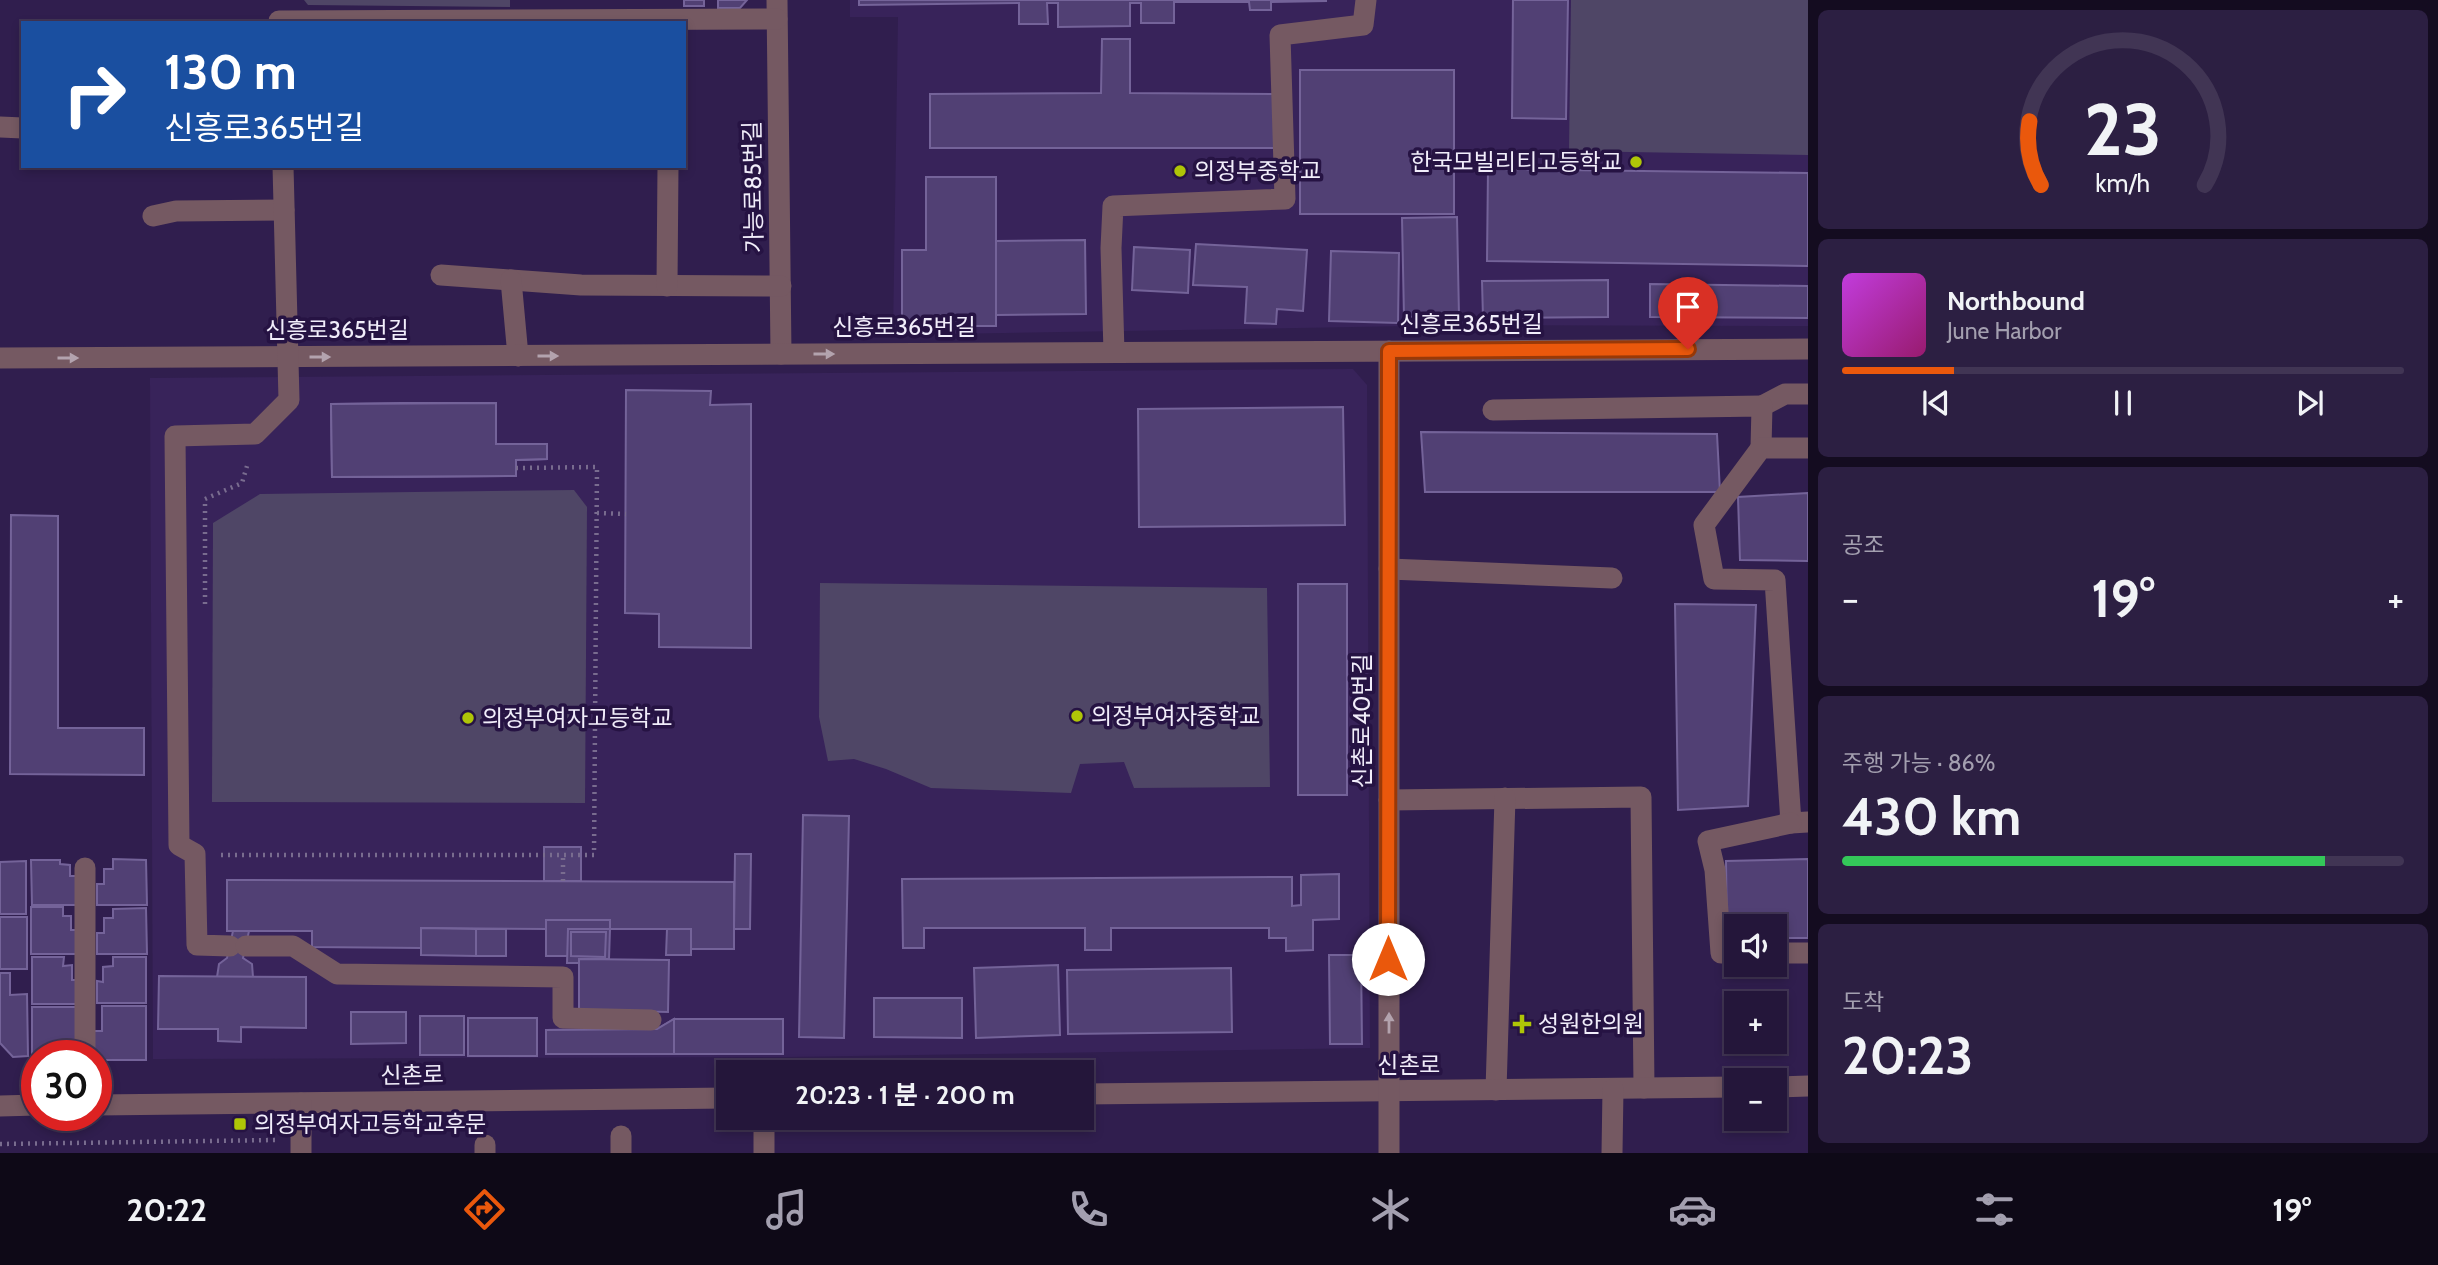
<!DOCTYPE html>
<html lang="ko">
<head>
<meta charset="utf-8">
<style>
	body { margin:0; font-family:Cabin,"Noto Sans KR",sans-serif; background:#2c1f42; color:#f1f3f6; height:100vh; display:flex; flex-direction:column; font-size:26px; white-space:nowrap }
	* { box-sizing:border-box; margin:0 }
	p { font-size:23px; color:#a39faf }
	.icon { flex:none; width:38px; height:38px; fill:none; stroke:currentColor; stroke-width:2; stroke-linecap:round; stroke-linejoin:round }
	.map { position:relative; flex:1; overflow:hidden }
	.panel { display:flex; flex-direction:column; gap:10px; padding:10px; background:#140c20; width:630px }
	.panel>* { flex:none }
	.hud { position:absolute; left:21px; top:21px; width:665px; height:147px; border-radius:0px; box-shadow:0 4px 10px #0003,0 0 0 2px #413554; background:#1a4fa0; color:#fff; overflow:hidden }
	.tools { position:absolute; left:1724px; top:914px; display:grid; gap:14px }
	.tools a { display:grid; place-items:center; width:63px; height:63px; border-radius:0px; background:#24163a; box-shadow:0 4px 10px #0003,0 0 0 2px #413554; font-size:35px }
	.speed { position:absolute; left:21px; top:1040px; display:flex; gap:14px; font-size:35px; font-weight:700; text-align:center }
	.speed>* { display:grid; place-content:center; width:91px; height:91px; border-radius:50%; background:#24163a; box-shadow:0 4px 10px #0003,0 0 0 2px #413554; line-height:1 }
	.speed .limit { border:10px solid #d22; background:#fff; color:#111 }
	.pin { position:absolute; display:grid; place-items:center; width:60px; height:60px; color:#fff; margin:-72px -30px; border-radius:50% 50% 50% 0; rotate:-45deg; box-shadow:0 0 7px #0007 }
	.pin .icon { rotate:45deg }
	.me { position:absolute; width:77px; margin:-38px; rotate:0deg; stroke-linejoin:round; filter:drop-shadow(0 0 5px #0008) }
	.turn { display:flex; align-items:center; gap:24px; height:147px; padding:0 28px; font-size:32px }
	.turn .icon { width:91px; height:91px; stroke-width:2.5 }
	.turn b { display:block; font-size:49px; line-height:60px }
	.big { font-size:52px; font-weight:700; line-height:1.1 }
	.panel .tile { flex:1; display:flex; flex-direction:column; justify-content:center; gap:10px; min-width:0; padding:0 24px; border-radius:10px; background:#2c1f42 }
	.panel .dial { align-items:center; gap:0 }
	.dial svg { height:182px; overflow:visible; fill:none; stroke:#413554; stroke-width:7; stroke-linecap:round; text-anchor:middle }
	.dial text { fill:#f1f3f6; stroke:none }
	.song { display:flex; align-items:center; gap:21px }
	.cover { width:84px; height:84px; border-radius:10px; background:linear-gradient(135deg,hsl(290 70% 55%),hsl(320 70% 35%)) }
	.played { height:7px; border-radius:4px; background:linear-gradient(90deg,#ea580c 20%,#413554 20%) }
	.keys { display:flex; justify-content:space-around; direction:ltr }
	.heat { display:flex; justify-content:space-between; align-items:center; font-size:38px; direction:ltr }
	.charge { height:10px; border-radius:5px; background:linear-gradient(90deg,#34c759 86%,#413554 0) }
	.trip { position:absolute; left:716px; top:1060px; width:378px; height:70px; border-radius:0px; background:#24163a; box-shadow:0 4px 10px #0003,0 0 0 2px #413554; font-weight:700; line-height:70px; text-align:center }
	.tabs { display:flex; height:112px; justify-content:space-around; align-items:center; background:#0e0917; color:#a39faf }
	.tabs .icon { width:49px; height:49px }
	.tabs .selected { color:#ea580c }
	.tabs b { font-size:32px; color:#f1f3f6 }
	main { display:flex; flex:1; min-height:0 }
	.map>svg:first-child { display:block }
	.built { fill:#38235a }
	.green { fill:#4f4666 }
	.building { fill:#514074; stroke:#746399; stroke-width:2 }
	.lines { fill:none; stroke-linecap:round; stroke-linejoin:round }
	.path { stroke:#796c8f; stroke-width:4.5; stroke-dasharray:2 5; stroke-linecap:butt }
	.minor { stroke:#755962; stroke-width:21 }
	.oneway { fill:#b3a3ae }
	.route-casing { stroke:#983908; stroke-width:18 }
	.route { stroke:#ea580c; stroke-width:12 }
	.poi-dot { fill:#afc507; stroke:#261343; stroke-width:2.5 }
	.labels { text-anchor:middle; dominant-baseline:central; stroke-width:7; stroke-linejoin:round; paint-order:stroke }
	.poi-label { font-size:23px; fill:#f1edfa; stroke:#261343; text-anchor:start }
	.street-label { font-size:23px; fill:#f1edfa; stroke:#261343 }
</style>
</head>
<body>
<main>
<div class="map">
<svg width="1808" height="1153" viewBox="0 0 1808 1153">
	<rect width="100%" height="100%" fill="#301e4e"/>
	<g class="built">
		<path d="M 850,0 L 1808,0 L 1808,326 L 1466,325 L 893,335 L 898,17 L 850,17 Z"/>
		<path d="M 1353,369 L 1367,385 L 1370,1048 L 787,1057 L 153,1059 L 150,378 Z"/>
	</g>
	<g class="green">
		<path d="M 304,0 L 510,0 L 510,7 L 308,5 Z"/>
		<path d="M 1571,0 L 1808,0 L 1808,155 L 1569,151 Z"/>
		<path d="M 574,490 L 587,507 L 585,803 L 212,802 L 213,523 L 260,494 Z"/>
		<path d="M 820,583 L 1267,588 L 1270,787 L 1134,788 L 1124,762 L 1080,764 L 1071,793 L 931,788 L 886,769 L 854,759 L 828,761 L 819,717 Z"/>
	</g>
	<g class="building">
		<rect x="684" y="0" width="20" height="6"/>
		<path d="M 718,0 L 747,0 L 740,8 L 718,8 Z"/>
		<path d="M 859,0 L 1326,0 L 1326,1 L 1271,2 L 1271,10 L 1250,10 L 1249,2 L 1174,2 L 1174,23 L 1141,23 L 1141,3 L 1130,3 L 1130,26 L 1058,27 L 1058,3 L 1047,3 L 1048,24 L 1019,24 L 1019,3 L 859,5 Z"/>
		<path d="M 1513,0 L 1568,0 L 1566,119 L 1512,118 Z"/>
		<path d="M 684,35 L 687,35 L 686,92 L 684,92 Z"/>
		<path d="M 1102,39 L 1130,39 L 1130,93 L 1279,94 L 1279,148 L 930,148 L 930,94 L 1101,93 Z"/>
		<rect x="1300" y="70" width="154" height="144"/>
		<path d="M 1488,169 L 1808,173 L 1808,266 L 1487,261 Z"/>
		<path d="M 926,177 L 996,177 L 996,326 L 902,326 L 902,250 L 926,250 Z"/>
		<path d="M 1457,217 L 1459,316 L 1404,317 L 1402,218 Z"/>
		<path d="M 1085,240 L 1086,314 L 996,315 L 996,241 Z"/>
		<path d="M 1196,244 L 1307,250 L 1303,311 L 1277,309 L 1276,324 L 1245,323 L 1247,287 L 1193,285 Z"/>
		<path d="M 1134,247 L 1190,250 L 1188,293 L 1132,290 Z"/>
		<path d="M 1331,251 L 1399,253 L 1398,323 L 1329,321 Z"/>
		<path d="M 1608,280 L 1608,317 L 1483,318 L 1482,281 Z"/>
		<path d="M 1650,284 L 1808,286 L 1808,318 L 1650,317 Z"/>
		<path d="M 626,390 L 711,391 L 710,405 L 751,404 L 751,648 L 659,647 L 659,614 L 625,613 Z"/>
		<path d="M 400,403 L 496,403 L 496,444 L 547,444 L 547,459 L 516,460 L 516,476 L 400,477 Z"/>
		<path d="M 400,403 L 400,477 L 332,477 L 331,404 Z"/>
		<path d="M 496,403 L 496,444 L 547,444 L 547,459 L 516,460 L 516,476 L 332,477 L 331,404 Z"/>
		<path d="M 1343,407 L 1345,525 L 1139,527 L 1138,409 Z"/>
		<path d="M 1421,432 L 1717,434 L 1720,492 L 1425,492 Z"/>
		<path d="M 1808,493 L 1808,561 L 1740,560 L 1738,497 Z"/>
		<path d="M 11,515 L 58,516 L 58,728 L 144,728 L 144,775 L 10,774 Z"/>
		<rect x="1298" y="584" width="49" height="211"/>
		<path d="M 1675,604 L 1756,605 L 1748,806 L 1678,810 Z"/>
		<path d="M 803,815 L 849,816 L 844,1038 L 799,1037 Z"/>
		<rect x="544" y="847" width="37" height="34"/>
		<path d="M 735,854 L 751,854 L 750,929 L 734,929 Z"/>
		<path d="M 113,859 L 146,860 L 147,905 L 97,905 L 97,884 L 104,884 L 104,869 L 113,869 Z"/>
		<path d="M 1808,859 L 1808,938 L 1774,938 L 1774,926 L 1736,926 L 1736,939 L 1727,939 L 1726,861 Z"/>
		<path d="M 31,860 L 60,860 L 60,864 L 70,865 L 70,876 L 76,876 L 76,905 L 32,905 Z"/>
		<path d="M 26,861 L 26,914 L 0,914 L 0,862 Z"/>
		<path d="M 1339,874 L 1339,919 L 1313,920 L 1313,950 L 1286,951 L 1286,938 L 1269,938 L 1269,928 L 1111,928 L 1111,950 L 1085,950 L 1085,928 L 924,928 L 924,948 L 903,948 L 902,879 L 1292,877 L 1292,906 L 1301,905 L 1301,875 Z"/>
		<path d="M 227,880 L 734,882 L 734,949 L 691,949 L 691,929 L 610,929 L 610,920 L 546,920 L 546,929 L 421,928 L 421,948 L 312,947 L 312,931 L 227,931 Z"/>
		<path d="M 31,907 L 63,907 L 63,916 L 71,916 L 71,930 L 77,930 L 77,954 L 31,954 Z"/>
		<path d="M 146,908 L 147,954 L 97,954 L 97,933 L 104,933 L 104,918 L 113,918 L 113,909 Z"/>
		<rect x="0" y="917" width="27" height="52"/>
		<path d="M 546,920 L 610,920 L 610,929 L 568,929 L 568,956 L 546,956 Z"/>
		<path d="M 421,928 L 476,929 L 476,956 L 421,955 Z"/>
		<rect x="476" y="929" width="30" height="27"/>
		<path d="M 568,929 L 610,929 L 609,959 L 579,959 L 579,963 L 567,963 Z"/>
		<path d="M 667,929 L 691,929 L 691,955 L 666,955 Z"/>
		<path d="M 233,931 L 249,931 L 243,958 L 252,964 L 253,977 L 217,977 L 219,964 L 227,958 Z"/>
		<path d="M 571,932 L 606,932 L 605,957 L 571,956 Z"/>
		<path d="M 1329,955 L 1361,955 L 1362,1044 L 1330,1044 Z"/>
		<path d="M 32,957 L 64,957 L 63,966 L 72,965 L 72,980 L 78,980 L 78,1004 L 32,1004 Z"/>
		<path d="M 113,957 L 146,957 L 146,1003 L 97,1003 L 97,981 L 103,982 L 103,967 L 113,966 Z"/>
		<path d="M 579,959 L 669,960 L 668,1012 L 579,1010 Z"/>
		<path d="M 1058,965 L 1060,1035 L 976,1038 L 974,968 Z"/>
		<path d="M 1231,968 L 1232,1032 L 1068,1034 L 1067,970 Z"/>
		<path d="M 0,973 L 10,973 L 10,995 L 27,994 L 28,1056 L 13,1057 L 0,1043 Z"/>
		<path d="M 159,976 L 306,977 L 306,1028 L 241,1027 L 241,1042 L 218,1041 L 218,1029 L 158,1029 Z"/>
		<path d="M 874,998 L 962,998 L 962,1038 L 874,1037 Z"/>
		<path d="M 102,1006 L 146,1006 L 146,1060 L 96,1060 L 96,1055 L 93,1055 L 94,1031 L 102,1031 Z"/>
		<path d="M 32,1007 L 80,1007 L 81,1055 L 37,1055 L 37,1059 L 32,1059 Z"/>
		<path d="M 351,1012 L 406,1012 L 406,1043 L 351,1044 Z"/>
		<rect x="420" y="1016" width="44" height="39"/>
		<rect x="468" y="1018" width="69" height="38"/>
		<rect x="468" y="1018" width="69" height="38"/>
		<path d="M 674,1019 L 783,1019 L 783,1054 L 546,1054 L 546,1030 L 657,1029 Z"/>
		<rect x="674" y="1019" width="109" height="35"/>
		<path d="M 674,1019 L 674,1054 L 546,1054 L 546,1030 L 657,1029 Z"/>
	</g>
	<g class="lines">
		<g class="path">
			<path d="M 597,513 L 626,514"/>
			<path d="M 205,604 L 205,499 L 242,483 L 247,466"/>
			<path d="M 221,855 L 594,855 L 597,467 L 516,468"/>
			<path d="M 563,881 L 563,856"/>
			<path d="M 0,1144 L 276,1140"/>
		</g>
		<g class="minor">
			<path d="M 777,0 L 781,354"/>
			<path d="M 279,21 L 777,19"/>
			<path d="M 0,127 L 23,128"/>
			<path d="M 153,216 L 176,211 L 284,210"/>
			<path d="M 441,275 L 581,285 L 781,286"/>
			<path d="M 511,280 L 518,356"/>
			<path d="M 667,286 L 668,166"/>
			<path d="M 1114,352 L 1111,248 L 1113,206 L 1285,199 L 1280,35 L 1363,25 L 1366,0"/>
			<path d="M 0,358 L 1808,349"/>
			<path d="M 1762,406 L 1785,394 L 1808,394"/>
			<path d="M 1493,410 L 1762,406 L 1761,448"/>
			<path d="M 1808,448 L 1761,448 L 1704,525 L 1714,579 L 1775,580 L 1791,823 L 1808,822"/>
			<path d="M 1389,569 L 1612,578"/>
			<path d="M 1389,800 L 1641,797 L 1644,1088"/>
			<path d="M 85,868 L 85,1055"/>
			<path d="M 230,946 L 197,945 L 195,854 L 179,845 L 175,436 L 255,434 L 289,400 L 283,166"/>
			<path d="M 246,946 L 293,946 L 337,974 L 563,977 L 563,1018 L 651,1020"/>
			<path d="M 1736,953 L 1721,953 L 1715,870 L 1708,841 L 1791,823"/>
			<path d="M 1774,953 L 1808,953"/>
			<path d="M 1774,1087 L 1808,1086"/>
			<path d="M 1496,1090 L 1505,798"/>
			<path d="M 1082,1094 L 1736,1087"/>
			<path d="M 96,1105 L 728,1098"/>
			<path d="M 0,1106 L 37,1105"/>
			<path d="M 764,1118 L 764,1153"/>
			<path d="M 621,1136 L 621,1153"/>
			<path d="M 485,1145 L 485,1153"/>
			<path d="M 301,1153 L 301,1103"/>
			<path d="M 1389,1153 L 1389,351"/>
			<path d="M 1612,1153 L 1613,1089"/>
		</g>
	</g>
	<defs><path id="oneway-solid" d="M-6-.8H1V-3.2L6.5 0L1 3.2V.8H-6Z" transform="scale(1.75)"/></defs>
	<g class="oneway">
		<use href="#oneway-solid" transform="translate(824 354)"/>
		<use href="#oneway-solid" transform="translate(548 356)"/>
		<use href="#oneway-solid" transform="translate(320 357)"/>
		<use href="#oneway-solid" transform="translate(68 358)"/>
		<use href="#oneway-solid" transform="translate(1389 1023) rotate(-90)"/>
	</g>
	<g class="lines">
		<g class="route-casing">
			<path id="route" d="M 1388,959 L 1389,351 L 1688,349"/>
		</g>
		<use href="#route" class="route"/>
	</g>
	<g class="poi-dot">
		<circle cx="1636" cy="162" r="7"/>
		<circle cx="1180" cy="171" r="7"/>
		<circle cx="1077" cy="716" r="7"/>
		<circle cx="468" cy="718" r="7"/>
		<path d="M1518.5 1013.5h7v7h7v7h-7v7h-7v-7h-7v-7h7z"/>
		<rect x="233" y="1117" width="14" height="14" rx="3.5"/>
	</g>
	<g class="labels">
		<g class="poi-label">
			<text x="1622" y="162" text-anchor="end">한국모빌리티고등학교</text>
			<text x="1194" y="171">의정부중학교</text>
			<text x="1091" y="716">의정부여자중학교</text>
			<text x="482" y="718">의정부여자고등학교</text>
			<text x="1538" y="1024">성원한의원</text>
			<text x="254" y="1124">의정부여자고등학교후문</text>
		</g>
		<g class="street-label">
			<text transform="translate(753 187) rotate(-91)">가능로85번길</text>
			<text x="1471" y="324">신흥로365번길</text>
			<text x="904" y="327">신흥로365번길</text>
			<text x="337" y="330">신흥로365번길</text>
			<text transform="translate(1362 721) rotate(-90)">신촌로40번길</text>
			<text x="1409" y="1065">신촌로</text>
			<text transform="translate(412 1075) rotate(-1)">신촌로</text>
		</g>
	</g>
</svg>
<div class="tools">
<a><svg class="icon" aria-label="sound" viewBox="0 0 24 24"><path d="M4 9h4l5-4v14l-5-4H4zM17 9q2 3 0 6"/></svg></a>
<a>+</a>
<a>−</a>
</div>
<div class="speed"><div class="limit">30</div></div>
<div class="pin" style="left:1688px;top:349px;background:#d93025"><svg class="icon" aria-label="arrive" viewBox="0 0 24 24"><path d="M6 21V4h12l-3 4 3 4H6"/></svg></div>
<svg class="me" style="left:1388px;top:959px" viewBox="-20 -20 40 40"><circle r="19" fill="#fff"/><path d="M0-13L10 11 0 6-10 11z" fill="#ea580c"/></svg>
<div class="trip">20:23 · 1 분 · 200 m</div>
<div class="hud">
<div class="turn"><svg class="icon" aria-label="right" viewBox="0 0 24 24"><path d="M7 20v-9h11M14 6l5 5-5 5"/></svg><div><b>130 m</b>신흥로365번길</div></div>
</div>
</div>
<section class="panel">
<div class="tile dial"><svg viewBox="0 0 100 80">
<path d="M14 69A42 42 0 1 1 86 69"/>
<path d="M14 69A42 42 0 0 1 9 41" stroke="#ea580c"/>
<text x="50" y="56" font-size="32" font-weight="700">23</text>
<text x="50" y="72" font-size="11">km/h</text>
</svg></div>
<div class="tile">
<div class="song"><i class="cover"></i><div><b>Northbound</b><p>June Harbor</p></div></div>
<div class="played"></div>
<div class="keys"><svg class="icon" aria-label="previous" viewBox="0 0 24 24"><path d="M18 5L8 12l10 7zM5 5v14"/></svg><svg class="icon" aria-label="pause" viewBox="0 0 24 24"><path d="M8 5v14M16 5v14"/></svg><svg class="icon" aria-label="next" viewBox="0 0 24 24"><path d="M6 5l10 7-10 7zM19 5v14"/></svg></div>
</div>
<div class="tile"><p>공조</p>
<div class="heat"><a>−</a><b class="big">19°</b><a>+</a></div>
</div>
<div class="tile"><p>주행 가능 · 86%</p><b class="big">430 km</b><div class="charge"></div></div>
<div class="tile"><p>도착</p><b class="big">20:23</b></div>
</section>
</main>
<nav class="tabs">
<b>20:22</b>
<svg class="icon selected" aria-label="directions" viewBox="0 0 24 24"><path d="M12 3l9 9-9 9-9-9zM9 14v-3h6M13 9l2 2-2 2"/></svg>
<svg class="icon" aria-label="music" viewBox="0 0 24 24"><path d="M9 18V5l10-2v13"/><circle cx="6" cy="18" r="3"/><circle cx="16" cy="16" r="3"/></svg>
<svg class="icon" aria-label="phone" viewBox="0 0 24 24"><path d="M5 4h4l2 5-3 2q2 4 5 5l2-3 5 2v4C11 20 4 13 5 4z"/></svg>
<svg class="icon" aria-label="climate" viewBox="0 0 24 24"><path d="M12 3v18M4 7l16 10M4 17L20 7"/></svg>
<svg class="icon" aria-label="car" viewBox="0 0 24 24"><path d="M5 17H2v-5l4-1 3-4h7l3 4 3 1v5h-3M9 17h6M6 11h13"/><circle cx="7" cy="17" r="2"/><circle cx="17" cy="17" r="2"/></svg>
<svg class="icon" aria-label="filters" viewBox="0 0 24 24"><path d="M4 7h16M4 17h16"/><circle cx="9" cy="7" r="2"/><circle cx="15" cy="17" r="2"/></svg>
<b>19°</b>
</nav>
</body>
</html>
